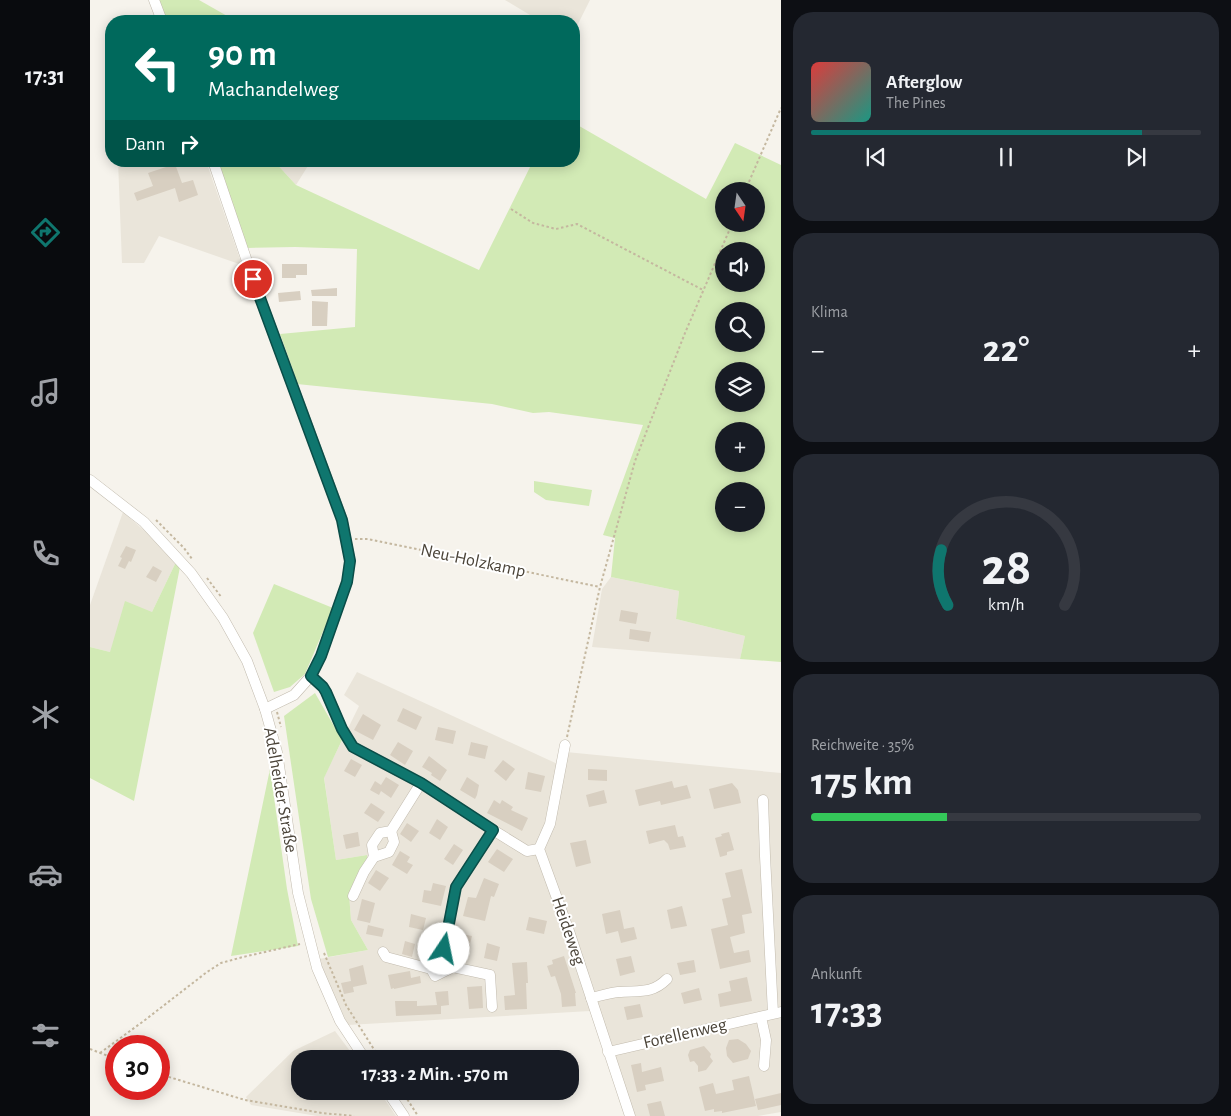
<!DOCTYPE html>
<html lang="de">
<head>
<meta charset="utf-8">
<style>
	body { margin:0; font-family:"Alegreya Sans",sans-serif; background:#242831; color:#f1f3f6; height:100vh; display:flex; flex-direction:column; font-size:19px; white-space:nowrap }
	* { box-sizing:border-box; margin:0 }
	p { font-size:16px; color:#9ea1a6 }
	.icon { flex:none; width:28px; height:28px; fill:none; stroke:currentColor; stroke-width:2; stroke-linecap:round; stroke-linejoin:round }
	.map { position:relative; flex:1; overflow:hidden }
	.sheet { display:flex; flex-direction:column; gap:12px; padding:12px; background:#0d0f14; width:450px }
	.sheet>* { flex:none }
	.banner { position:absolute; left:15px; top:15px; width:475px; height:152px; border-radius:20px; box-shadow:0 2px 12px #0003; background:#00695c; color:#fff; overflow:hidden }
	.needle { width:32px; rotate:167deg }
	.fabs { position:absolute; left:625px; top:182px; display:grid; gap:10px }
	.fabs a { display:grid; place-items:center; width:50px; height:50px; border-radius:50%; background:#171b24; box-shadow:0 2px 12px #0003; font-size:25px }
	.speed { position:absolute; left:15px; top:1035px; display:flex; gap:10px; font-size:25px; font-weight:700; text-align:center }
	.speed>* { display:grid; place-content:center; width:65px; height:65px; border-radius:50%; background:#171b24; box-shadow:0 2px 12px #0003; line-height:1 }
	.speed .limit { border:8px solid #d22; background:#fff; color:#111 }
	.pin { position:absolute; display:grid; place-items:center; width:42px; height:42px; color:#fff; margin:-21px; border:2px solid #fff; border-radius:50%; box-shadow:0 1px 5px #0007 }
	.me { position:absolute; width:55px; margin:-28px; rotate:11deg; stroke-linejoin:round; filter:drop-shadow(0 0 4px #0008) }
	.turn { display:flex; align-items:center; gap:18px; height:105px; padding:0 20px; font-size:22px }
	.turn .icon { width:65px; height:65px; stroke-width:2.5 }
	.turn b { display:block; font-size:35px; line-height:42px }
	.then { display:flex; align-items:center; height:48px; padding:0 20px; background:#0003; gap:10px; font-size:19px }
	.big { font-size:38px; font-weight:700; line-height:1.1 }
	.sheet .tile { flex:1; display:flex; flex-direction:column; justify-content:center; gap:8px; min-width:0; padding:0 18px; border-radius:20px; background:#242831 }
	.sheet .dial { align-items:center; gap:0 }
	.dial svg { height:130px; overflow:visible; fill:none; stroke:#363941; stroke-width:7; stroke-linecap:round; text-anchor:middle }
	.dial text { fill:#f1f3f6; stroke:none }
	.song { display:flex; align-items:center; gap:15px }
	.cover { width:60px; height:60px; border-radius:8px; background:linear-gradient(135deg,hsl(0 70% 55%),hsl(170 70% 35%)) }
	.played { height:5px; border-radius:2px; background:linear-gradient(90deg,#0f766e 85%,#363941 85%) }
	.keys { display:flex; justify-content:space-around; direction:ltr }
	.heat { display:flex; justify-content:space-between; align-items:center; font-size:28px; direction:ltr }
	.charge { height:8px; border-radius:4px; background:linear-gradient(90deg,#34c759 35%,#363941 0) }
	.trip { position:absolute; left:201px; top:1050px; width:288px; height:50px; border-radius:20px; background:#171b24; box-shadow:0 2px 12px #0003; font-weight:700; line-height:50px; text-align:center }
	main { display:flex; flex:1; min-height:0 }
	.dock { display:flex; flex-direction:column; width:90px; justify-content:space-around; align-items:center; background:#090b0e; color:#9ea1a6 }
	.dock .icon { width:35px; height:35px }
	.dock .current { color:#0f766e }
	.dock b { font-size:22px; color:#f1f3f6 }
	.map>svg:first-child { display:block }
	.residential { fill:#eae5da }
	.green { fill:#d2eab5; fill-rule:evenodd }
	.building { fill:#d8cfc1 }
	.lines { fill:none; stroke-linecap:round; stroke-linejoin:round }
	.minor-casing { stroke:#c2bbae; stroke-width:11 }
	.path { stroke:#c4b79f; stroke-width:2; stroke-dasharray:2.5 2.5; stroke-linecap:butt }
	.minor { stroke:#fff; stroke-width:10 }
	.route-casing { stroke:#0a4d48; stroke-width:12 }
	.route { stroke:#0f766e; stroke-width:9 }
	.labels { text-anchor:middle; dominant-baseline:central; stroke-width:4; stroke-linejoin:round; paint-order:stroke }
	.street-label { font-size:18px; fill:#4b4439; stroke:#fff }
</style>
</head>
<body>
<main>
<nav class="dock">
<b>17:31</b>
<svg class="icon current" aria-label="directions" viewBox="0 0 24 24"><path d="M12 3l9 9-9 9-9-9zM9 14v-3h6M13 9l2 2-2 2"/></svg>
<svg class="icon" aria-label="music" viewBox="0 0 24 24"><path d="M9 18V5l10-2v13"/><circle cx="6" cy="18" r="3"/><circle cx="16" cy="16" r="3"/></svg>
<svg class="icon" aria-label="phone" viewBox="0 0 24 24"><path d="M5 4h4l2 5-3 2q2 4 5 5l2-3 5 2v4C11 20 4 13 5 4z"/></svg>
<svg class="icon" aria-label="climate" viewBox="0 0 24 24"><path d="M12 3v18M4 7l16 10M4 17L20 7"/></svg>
<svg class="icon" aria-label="car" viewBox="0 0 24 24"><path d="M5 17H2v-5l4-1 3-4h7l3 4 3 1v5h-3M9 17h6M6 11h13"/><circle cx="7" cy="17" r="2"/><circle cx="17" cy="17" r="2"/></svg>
<svg class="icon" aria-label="filters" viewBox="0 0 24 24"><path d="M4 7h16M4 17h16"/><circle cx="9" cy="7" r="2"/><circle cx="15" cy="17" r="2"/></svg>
</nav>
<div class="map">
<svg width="691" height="1116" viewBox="0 0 691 1116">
	<rect width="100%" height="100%" fill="#f6f3ec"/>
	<g class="residential">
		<path d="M 415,0 L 500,0 L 484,32 L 484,21 L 450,21 Z"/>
		<path d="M 28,161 L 116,161 L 152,265 L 69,236 L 54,263 L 32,263 Z"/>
		<path d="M 184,161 L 221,161 L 206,185 Z"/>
		<path d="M 33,512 L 58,534 L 86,562 L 62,612 L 20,652 L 0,647 L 0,605 Z"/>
		<path d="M 521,577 L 589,591 L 586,619 L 655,636 L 650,659 L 502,647 L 512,589 Z"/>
		<path d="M 267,672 L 472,766 L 476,752 L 691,773 L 691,1112 L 668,1116 L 536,1116 L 500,1011 L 258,1025 L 242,991 L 229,959 L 278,950 L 261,920 L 259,894 L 277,855 L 246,860 L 234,777 L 269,706 L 254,695 Z"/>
		<path d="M 245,1031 L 266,1059 L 210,1059 L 210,1091 L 289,1091 L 306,1116 L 227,1116 L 161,1105 L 156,1097 L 203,1051 Z"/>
	</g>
	<g class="green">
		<path d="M 69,0 L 109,0 L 146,21 L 76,21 Z"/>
		<path d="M 484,123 L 616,199 L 645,143 L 691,165 L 691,662 L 650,659 L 655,636 L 586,619 L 589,591 L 521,577 L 525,538 L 513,535 L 553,425 L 459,412 L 443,413 L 402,404 L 207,384 L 203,370 L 190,334 L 265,327 L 267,249 L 205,247 L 157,248 L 126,161 L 184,161 L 206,185 L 389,270 L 443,161 L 484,161 ZM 634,191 L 666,191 L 666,224 L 634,224 ZM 634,251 L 666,251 L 666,284 L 634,284 ZM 634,311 L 666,311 L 666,344 L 634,344 ZM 634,371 L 666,371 L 666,404 L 634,404 ZM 634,431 L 666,431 L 666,464 L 634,464 ZM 634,491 L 666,491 L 666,524 L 634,524 Z"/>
		<path d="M 444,481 L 502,490 L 499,506 L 456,500 L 444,492 Z"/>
		<path d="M 86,562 L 90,567 L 44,801 L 0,778 L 0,647 L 20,652 L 35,601 L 62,612 Z"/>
		<path d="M 184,584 L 243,608 L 215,674 L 200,687 L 184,692 L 163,633 Z"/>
		<path d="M 225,693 L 252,740 L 234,778 L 246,860 L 277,855 L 277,861 L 259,894 L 261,920 L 278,950 L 238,957 L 221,899 L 194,716 Z"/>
		<path d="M 180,769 L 197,889 L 208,946 L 141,956 Z"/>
	</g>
	<g class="building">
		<path d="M 85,164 L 92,183 L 103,180 L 108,195 L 89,202 L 85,188 L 47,201 L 44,193 L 63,186 L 58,173 Z"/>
		<path d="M 192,264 L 217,264 L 217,275 L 206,275 L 206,278 L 192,278 Z"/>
		<path d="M 247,288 L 247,296 L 222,296 L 221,290 Z"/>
		<path d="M 210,291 L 211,300 L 189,302 L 188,293 Z"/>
		<path d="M 222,301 L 238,302 L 237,326 L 222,326 Z"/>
		<path d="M 36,546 L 46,550 L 41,562 L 39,561 L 35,569 L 28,566 L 32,558 L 30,557 Z"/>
		<path d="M 63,566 L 72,571 L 66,582 L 56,577 Z"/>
		<path d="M 531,610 L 548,613 L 546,624 L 529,621 Z"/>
		<path d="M 540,629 L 561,632 L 559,642 L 539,639 Z"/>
		<path d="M 313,708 L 332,717 L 326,730 L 307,721 Z"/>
		<path d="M 273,714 L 291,725 L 283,740 L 264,730 Z"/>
		<path d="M 348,727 L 366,731 L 363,744 L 345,740 Z"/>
		<path d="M 308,742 L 323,751 L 315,765 L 300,755 Z"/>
		<path d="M 381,742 L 398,746 L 395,759 L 378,755 Z"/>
		<path d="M 339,756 L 357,770 L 350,781 L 341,775 L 342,773 L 332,767 Z"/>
		<path d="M 261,759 L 272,765 L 265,777 L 254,771 Z"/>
		<path d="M 413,760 L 425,769 L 416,781 L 404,771 Z"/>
		<path d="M 498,769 L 517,770 L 517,781 L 498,780 Z"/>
		<path d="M 438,772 L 455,776 L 451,792 L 435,789 Z"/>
		<path d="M 296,777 L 309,785 L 301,798 L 291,791 L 289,795 L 280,790 L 285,781 L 291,785 Z"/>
		<path d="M 377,777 L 389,785 L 387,795 L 385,799 L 370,790 Z"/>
		<path d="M 582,781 L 584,788 L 597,785 L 601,798 L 571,805 L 570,801 L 549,806 L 545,790 Z"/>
		<path d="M 642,783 L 648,790 L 651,803 L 624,809 L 619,789 Z"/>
		<path d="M 514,790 L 517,803 L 499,807 L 496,795 Z"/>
		<path d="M 404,800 L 410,804 L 412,800 L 423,807 L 421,810 L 438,818 L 432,831 L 397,813 Z"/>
		<path d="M 281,803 L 295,812 L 288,822 L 274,813 Z"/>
		<path d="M 347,819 L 358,827 L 350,840 L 339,833 Z"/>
		<path d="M 317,823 L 329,831 L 321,842 L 310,834 Z"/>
		<path d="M 585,825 L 588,837 L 593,836 L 596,847 L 580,850 L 578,844 L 574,840 L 559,844 L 556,831 Z"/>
		<path d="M 268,832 L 270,846 L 256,849 L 253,835 Z"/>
		<path d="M 639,832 L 644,850 L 637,852 L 637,855 L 630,857 L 625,838 L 632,836 L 631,834 Z"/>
		<path d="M 496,840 L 501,863 L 486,867 L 480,843 Z"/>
		<path d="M 364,844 L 373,850 L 363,865 L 354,859 Z"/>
		<path d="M 407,849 L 423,859 L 414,872 L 398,862 Z"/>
		<path d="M 310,851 L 320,857 L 317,862 L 323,865 L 317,874 L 302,865 Z"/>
		<path d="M 652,869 L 662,913 L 652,915 L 655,933 L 640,937 L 644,953 L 659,950 L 661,962 L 630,969 L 621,929 L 638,925 L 632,899 L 641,897 L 635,873 Z"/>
		<path d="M 286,870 L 299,878 L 290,891 L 278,883 Z"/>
		<path d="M 394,878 L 409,884 L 404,897 L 401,896 L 395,921 L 373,916 L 378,897 L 386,898 Z"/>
		<path d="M 343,883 L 356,886 L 351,906 L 332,902 L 334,890 L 341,891 Z"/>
		<path d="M 272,899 L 285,903 L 280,923 L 267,920 Z"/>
		<path d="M 592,906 L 597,926 L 581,929 L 577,910 Z"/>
		<path d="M 530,910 L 534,929 L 544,927 L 547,939 L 531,943 L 528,931 L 516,934 L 512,914 Z"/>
		<path d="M 321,914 L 336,918 L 333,930 L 319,927 Z"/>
		<path d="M 439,917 L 457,921 L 454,934 L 436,930 Z"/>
		<path d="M 278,925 L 294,929 L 292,937 L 276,934 Z"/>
		<path d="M 366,933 L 382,936 L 379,948 L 364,945 Z"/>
		<path d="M 315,941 L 325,944 L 322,957 L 312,954 Z"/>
		<path d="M 397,943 L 410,947 L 407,961 L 394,958 Z"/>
		<path d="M 474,956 L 486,993 L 485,993 L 486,1006 L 472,1007 L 471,994 L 465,976 L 461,977 L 457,966 L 463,964 L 462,960 Z"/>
		<path d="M 541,956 L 545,972 L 530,976 L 526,959 Z"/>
		<path d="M 604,960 L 606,972 L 590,975 L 587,963 Z"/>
		<path d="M 437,962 L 438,983 L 436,983 L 437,1009 L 415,1010 L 414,996 L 425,995 L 422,963 Z"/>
		<path d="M 273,965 L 277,984 L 263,987 L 264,992 L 254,994 L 251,983 L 261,981 L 259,969 Z"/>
		<path d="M 320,971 L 321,978 L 330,976 L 331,983 L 304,989 L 304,988 L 301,989 L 298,975 Z"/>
		<path d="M 657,977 L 662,1001 L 630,1007 L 628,994 L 641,991 L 639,981 Z"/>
		<path d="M 392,986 L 393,1008 L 379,1009 L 377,987 Z"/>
		<path d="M 609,988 L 612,1000 L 594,1004 L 591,993 Z"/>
		<path d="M 358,991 L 359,1005 L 351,1006 L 351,1014 L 306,1016 L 305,1001 L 327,1001 L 327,1006 L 347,1005 L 345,992 Z"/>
		<path d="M 550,1004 L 553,1017 L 537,1020 L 534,1007 Z"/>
		<path d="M 648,1039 L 656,1044 L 661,1051 L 658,1059 L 643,1063 L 637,1056 L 636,1048 L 639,1040 Z"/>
		<path d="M 614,1046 L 621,1054 L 620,1057 L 623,1061 L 616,1070 L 608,1072 L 608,1066 L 604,1061 L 600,1062 L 598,1055 L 600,1050 Z"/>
		<path d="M 551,1063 L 552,1072 L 571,1067 L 574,1081 L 555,1085 L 556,1090 L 547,1092 L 541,1065 Z"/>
		<path d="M 659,1076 L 666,1106 L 632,1113 L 632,1111 L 624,1112 L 624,1109 L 615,1111 L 609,1087 L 623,1083 L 626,1094 L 644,1090 L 642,1080 Z"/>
		<path d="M 691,1093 L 691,1105 L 668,1110 L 665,1099 Z"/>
		<path d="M 571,1101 L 575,1116 L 560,1116 L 557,1104 Z"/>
	</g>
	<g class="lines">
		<g class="minor-casing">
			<g id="minor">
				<path d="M 64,0 L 72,21"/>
				<path d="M 123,161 L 163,279 L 252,519 L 260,561 L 257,582 L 231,656 L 221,676 L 204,695 L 175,709"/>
				<path d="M 0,480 L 54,522 L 101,573 L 133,618 L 157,661 L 175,709 L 187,752 L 208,893 L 227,968 L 250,1021 L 275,1059"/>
				<path d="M 221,676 L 233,687 L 236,692 L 252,729 L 263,747 L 331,783 L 403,830 L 437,851 L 449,849"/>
				<path d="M 475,745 L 460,824 L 449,849 L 480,934 L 540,1116"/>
				<path d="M 673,800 L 675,856 L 683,1013"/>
				<path d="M 284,857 L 282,845 L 290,833 L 301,831 L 331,783"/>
				<path d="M 263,896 L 274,872 L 284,857 L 299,852 L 304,842 L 301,831"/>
				<path d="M 354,949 L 335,958 L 345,976 L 363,967 L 354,949 L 366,887 L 403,830"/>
				<path d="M 293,952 L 296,957 L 341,969"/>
				<path d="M 363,967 L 400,975 L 402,1007"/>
				<path d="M 501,998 C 510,996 519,993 528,992 C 548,990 561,995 577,979"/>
				<path d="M 671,1017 L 676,1040 L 674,1066"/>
				<path d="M 518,1052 L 691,1012"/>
				<path d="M 297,1091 L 314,1116"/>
			</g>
		</g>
		<g class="path">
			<path d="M 655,191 L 691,108"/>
			<path d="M 421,209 L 443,223 L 466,229 L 487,224 L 613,290"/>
			<path d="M 66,520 L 94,548 L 102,559"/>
			<path d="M 265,539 L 278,539 L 510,587"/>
			<path d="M 117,578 L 132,598"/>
			<path d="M 187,712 L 191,727"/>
			<path d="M 477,737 L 510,587 L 545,461 L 595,333 L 642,224"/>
			<path d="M 234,953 L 256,1005 L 290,1059"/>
			<path d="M 0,1049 L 26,1059"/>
			<path d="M 10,1053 L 55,1020 L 117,972 L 131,963 L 153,957 L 210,944"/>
			<path d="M 69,1074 L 155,1100 L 232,1113 L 264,1116"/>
			<path d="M 312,1091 L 328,1116"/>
		</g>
		<use href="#minor" class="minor"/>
	</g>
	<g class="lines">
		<g class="route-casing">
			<path id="route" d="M 163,279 L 252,520 L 260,561 L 257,582 L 231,656 L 221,676 L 233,687 L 236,692 L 252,729 L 263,747 L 331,783 L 403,830 L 366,887 L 354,949"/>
		</g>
		<use href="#route" class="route"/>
	</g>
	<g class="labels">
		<g class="street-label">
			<text transform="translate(383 561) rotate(12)">Neu-Holzkamp</text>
			<text transform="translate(190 790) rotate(80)">Adelheider Straße</text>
			<text transform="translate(478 931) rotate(71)">Heideweg</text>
			<text transform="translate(595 1034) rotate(-13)">Forellenweg</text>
		</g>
	</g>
</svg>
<div class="fabs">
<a><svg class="needle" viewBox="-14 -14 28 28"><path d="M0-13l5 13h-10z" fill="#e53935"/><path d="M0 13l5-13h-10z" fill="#9ea1a6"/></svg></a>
<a><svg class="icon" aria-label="sound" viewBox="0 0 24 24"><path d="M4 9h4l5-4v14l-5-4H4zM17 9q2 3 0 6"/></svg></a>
<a><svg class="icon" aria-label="search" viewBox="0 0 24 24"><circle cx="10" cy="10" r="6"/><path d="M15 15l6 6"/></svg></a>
<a><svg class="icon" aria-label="layers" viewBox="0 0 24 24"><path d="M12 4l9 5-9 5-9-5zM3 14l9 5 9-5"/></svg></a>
<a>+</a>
<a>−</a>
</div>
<div class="speed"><div class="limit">30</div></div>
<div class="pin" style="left:163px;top:279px;background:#d93025"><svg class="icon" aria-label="arrive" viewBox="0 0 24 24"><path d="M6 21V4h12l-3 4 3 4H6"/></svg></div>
<svg class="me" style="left:354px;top:949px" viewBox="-20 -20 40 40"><circle r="19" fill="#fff"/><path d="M0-13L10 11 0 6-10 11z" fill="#0f766e"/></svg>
<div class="trip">17:33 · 2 Min. · 570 m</div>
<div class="banner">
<div class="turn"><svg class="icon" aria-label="left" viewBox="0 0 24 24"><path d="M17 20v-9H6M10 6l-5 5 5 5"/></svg><div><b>90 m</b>Machandelweg</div></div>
<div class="then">Dann<svg class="icon" aria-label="right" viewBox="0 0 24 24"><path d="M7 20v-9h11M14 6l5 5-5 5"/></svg></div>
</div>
</div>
<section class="sheet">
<div class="tile">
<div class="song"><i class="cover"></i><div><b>Afterglow</b><p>The Pines</p></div></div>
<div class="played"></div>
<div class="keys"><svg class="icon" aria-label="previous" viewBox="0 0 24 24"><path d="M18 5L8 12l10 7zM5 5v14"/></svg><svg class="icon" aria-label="pause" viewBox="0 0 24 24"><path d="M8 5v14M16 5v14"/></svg><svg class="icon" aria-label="next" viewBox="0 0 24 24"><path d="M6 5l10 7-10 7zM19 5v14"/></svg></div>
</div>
<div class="tile"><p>Klima</p>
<div class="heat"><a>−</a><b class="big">22°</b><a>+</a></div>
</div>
<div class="tile dial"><svg viewBox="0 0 100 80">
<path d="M14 69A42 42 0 1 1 86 69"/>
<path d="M14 69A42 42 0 0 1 10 35" stroke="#0f766e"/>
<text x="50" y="56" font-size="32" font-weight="700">28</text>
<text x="50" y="72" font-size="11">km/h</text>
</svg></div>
<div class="tile"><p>Reichweite · 35%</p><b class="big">175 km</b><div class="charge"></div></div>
<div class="tile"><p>Ankunft</p><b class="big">17:33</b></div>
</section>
</main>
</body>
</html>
